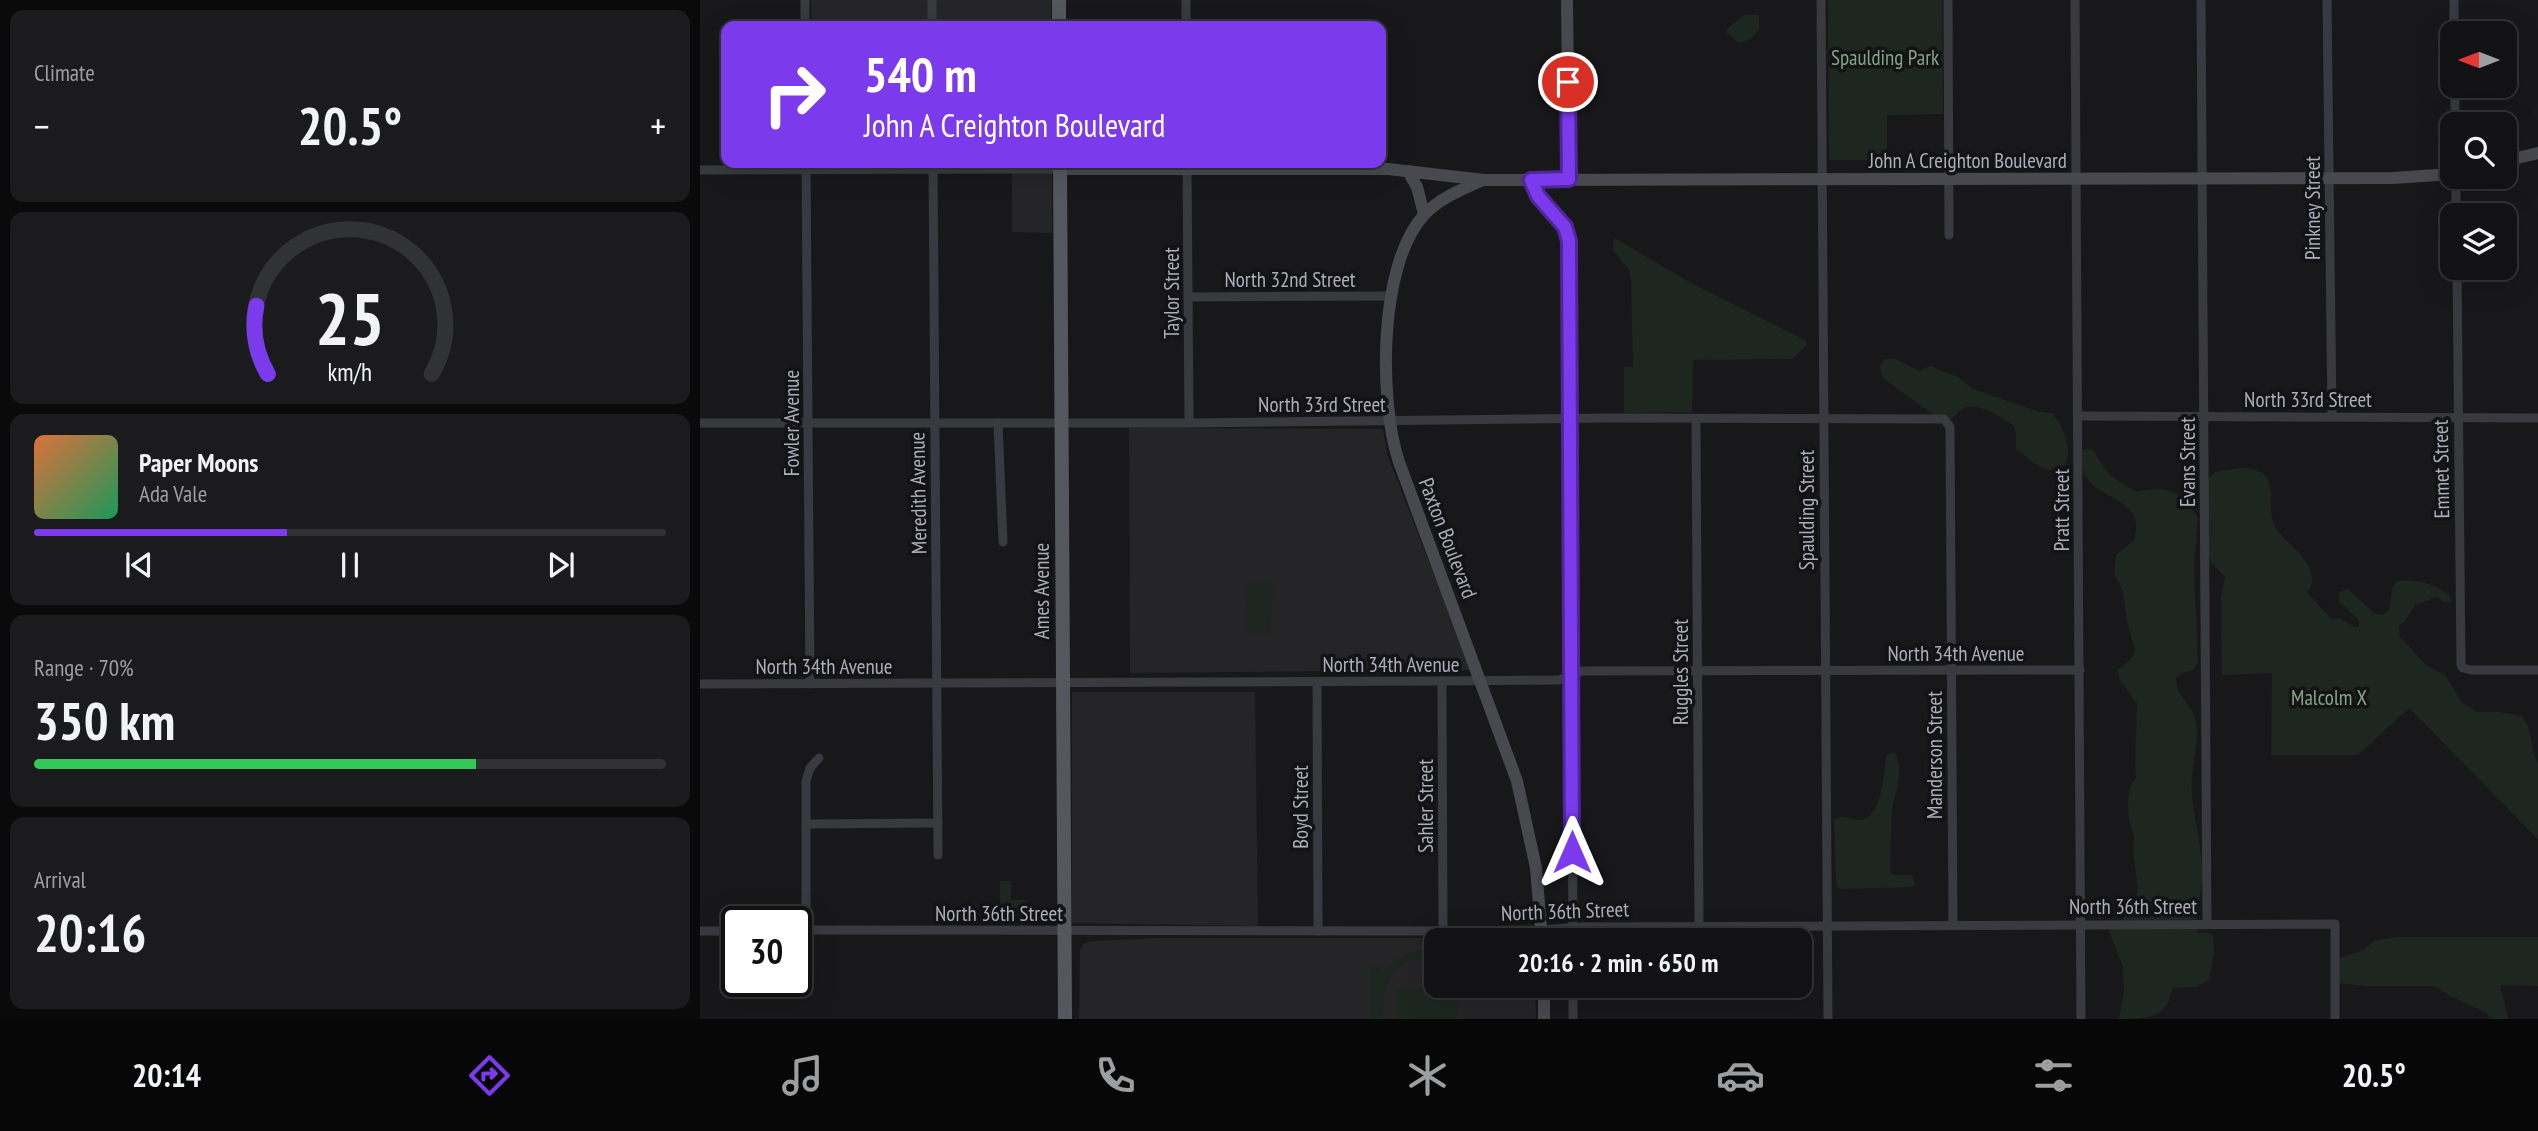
<!DOCTYPE html>
<html lang="en">
<head>
<meta charset="utf-8">
<style>
	body { margin:0; font-family:"PT Sans Narrow",sans-serif; background:#1b1b1d; color:#f1f3f6; height:100vh; display:flex; flex-direction:column; font-size:26px; white-space:nowrap }
	* { box-sizing:border-box; margin:0 }
	p { font-size:23px; color:#9c9ea0 }
	.icon { flex:none; width:38px; height:38px; fill:none; stroke:currentColor; stroke-width:2; stroke-linecap:round; stroke-linejoin:round }
	.map { position:relative; flex:1; overflow:hidden }
	.sheet { display:flex; flex-direction:column; gap:10px; padding:10px; background:#0a0a0b; width:700px }
	.sheet>* { flex:none }
	.hud { position:absolute; left:21px; top:21px; width:665px; height:147px; border-radius:14px; box-shadow:0 7px 28px #0002,0 0 0 2px #313234; background:#7c3aed; color:#fff; overflow:hidden }
	.needle { width:46px; rotate:270deg }
	.tools { position:absolute; left:1740px; top:21px; display:grid; gap:14px }
	.tools a { display:grid; place-items:center; width:77px; height:77px; border-radius:14px; background:#121214; box-shadow:0 7px 28px #0002,0 0 0 2px #313234; font-size:35px }
	.speed { position:absolute; left:21px; top:906px; display:flex; gap:14px; font-size:35px; font-weight:700; text-align:center }
	.speed>* { display:grid; place-content:center; width:91px; height:91px; border-radius:50%; background:#121214; box-shadow:0 7px 28px #0002,0 0 0 2px #313234; line-height:1 }
	.speed .limit { border:4px solid #111; border-radius:10px; background:#fff; color:#111 }
	.pin { position:absolute; display:grid; place-items:center; width:60px; height:60px; color:#fff; margin:-30px; border:4px solid #fff; border-radius:50%; box-shadow:0 2px 7px #0007 }
	.me { position:absolute; width:77px; margin:-38px; rotate:0deg; stroke-linejoin:round; filter:drop-shadow(0 0 5px #0008) }
	.turn { display:flex; align-items:center; gap:24px; height:147px; padding:0 28px; font-size:32px }
	.turn .icon { width:91px; height:91px; stroke-width:2.5 }
	.turn b { display:block; font-size:49px; line-height:60px }
	.big { font-size:52px; font-weight:600; line-height:1.1 }
	.sheet .widget { flex:1; display:flex; flex-direction:column; justify-content:center; gap:10px; min-width:0; padding:0 24px; border-radius:14px; background:#1b1b1d }
	.sheet .dial { align-items:center; gap:0 }
	.dial svg { height:182px; overflow:visible; fill:none; stroke:#313234; stroke-width:7; stroke-linecap:round; text-anchor:middle }
	.dial text { fill:#f1f3f6; stroke:none }
	.song { display:flex; align-items:center; gap:21px }
	.cover { width:84px; height:84px; border-radius:10px; background:linear-gradient(135deg,hsl(20 70% 55%),hsl(150 70% 35%)) }
	.played { height:7px; border-radius:4px; background:linear-gradient(90deg,#7c3aed 40%,#313234 40%) }
	.keys { display:flex; justify-content:space-around; direction:ltr }
	.heat { display:flex; justify-content:space-between; align-items:center; font-size:38px; direction:ltr }
	.charge { height:10px; border-radius:5px; background:linear-gradient(90deg,#34c759 70%,#313234 0) }
	.trip { position:absolute; left:724px; top:928px; width:388px; height:70px; border-radius:14px; background:#121214; box-shadow:0 7px 28px #0002,0 0 0 2px #313234; font-weight:600; line-height:70px; text-align:center }
	.tabs { display:flex; height:112px; justify-content:space-around; align-items:center; background:#070708; color:#9c9ea0 }
	.tabs .icon { width:49px; height:49px }
	.tabs .on { color:#7c3aed }
	.tabs b { font-size:32px; color:#f1f3f6 }
	main { display:flex; flex:1; min-height:0 }
	.map>svg:first-child { display:block }
	.built { fill:#252427 }
	.green { fill:#1e2620 }
	.lines { fill:none; stroke-linecap:round; stroke-linejoin:round }
	.street { stroke:#393a3f; stroke-width:9 }
	.secondary { stroke:#47494f; stroke-width:12 }
	.primary { stroke:#55575e; stroke-width:14 }
	.route-casing { stroke:#51269a; stroke-width:18 }
	.route { stroke:#7c3aed; stroke-width:12 }
	.labels { text-anchor:middle; dominant-baseline:central; stroke-width:7; stroke-linejoin:round; paint-order:stroke }
	.park-label { font-size:21px; fill:#82a587; stroke:#131315 }
	.street-label { font-size:21px; fill:#abaeba; stroke:#131315 }
</style>
</head>
<body>
<main>
<section class="sheet">
<div class="widget"><p>Climate</p>
<div class="heat"><a>−</a><b class="big">20.5°</b><a>+</a></div>
</div>
<div class="widget dial"><svg viewBox="0 0 100 80">
<path d="M14 69A42 42 0 1 1 86 69"/>
<path d="M14 69A42 42 0 0 1 9 39" stroke="#7c3aed"/>
<text x="50" y="56" font-size="32" font-weight="700">25</text>
<text x="50" y="72" font-size="11">km/h</text>
</svg></div>
<div class="widget">
<div class="song"><i class="cover"></i><div><b>Paper Moons</b><p>Ada Vale</p></div></div>
<div class="played"></div>
<div class="keys"><svg class="icon" aria-label="previous" viewBox="0 0 24 24"><path d="M18 5L8 12l10 7zM5 5v14"/></svg><svg class="icon" aria-label="pause" viewBox="0 0 24 24"><path d="M8 5v14M16 5v14"/></svg><svg class="icon" aria-label="next" viewBox="0 0 24 24"><path d="M6 5l10 7-10 7zM19 5v14"/></svg></div>
</div>
<div class="widget"><p>Range · 70%</p><b class="big">350 km</b><div class="charge"></div></div>
<div class="widget"><p>Arrival</p><b class="big">20:16</b></div>
</section>
<div class="map">
<svg width="1838" height="1019" viewBox="0 0 1838 1019">
	<rect width="100%" height="100%" fill="#18181a"/>
	<g class="built">
		<path d="M 111,0 L 351,0 L 351,26 L 112,26 Z"/>
		<path d="M 114,163 L 352,163 L 352,233 L 312,232 L 312,166 L 114,165 Z"/>
		<path d="M 429,428 L 683,429 L 687,454 L 771,670 L 430,673 Z"/>
		<path d="M 372,692 L 555,692 L 558,926 L 372,923 Z"/>
		<path d="M 459,938 L 831,938 L 831,940 L 737,940 L 737,985 L 835,985 L 836,1019 L 379,1019 L 380,951 L 383,944 L 392,941 Z"/>
	</g>
	<g class="green">
		<path d="M 1128,0 L 1242,0 L 1243,114 L 1187,115 L 1187,160 L 1129,160 Z"/>
		<path d="M 1044,15 L 1059,15 L 1059,29 L 1052,38 L 1039,43 L 1026,32 L 1030,26 Z"/>
		<path d="M 914,238 L 995,285 L 1105,340 L 1107,345 L 1092,359 L 993,360 L 992,412 L 924,413 L 924,367 L 933,367 L 931,282 L 929,269 L 913,251 Z"/>
		<path d="M 1185,359 L 1195,359 L 1219,371 L 1230,366 L 1258,377 L 1273,389 L 1340,412 L 1352,413 C 1362,423 1381,465 1355,470 C 1341,472 1326,456 1316,449 L 1316,432 L 1313,425 C 1301,417 1277,401 1263,409 C 1257,412 1255,417 1249,420 L 1236,417 L 1182,377 L 1180,366 Z"/>
		<path d="M 1388,449 L 1394,451 C 1408,477 1412,477 1436,492 C 1467,485 1481,490 1498,518 L 1494,566 L 1498,663 L 1493,670 L 1482,673 L 1476,678 C 1476,700 1496,703 1497,731 C 1497,752 1490,774 1492,795 C 1494,823 1503,847 1502,875 C 1502,898 1493,909 1498,933 L 1509,933 L 1513,936 L 1514,953 L 1509,980 L 1496,987 L 1472,988 C 1468,1019 1447,1019 1419,1019 L 1424,991 L 1423,967 L 1409,931 L 1424,918 L 1434,904 L 1438,889 L 1433,851 L 1434,836 L 1429,819 L 1428,800 L 1430,788 L 1436,778 L 1435,764 L 1437,704 L 1420,680 L 1417,670 L 1433,657 L 1435,650 L 1427,622 L 1423,592 L 1414,573 L 1416,555 L 1434,540 C 1450,487 1371,506 1383,450 Z"/>
		<path d="M 1540,468 C 1587,467 1563,509 1576,528 C 1589,549 1620,562 1610,590 L 1606,592 L 1632,619 L 1639,618 L 1655,627 L 1659,626 L 1659,620 L 1639,602 L 1639,592 L 1648,589 L 1674,613 L 1683,615 L 1689,610 L 1693,587 L 1698,581 C 1718,579 1734,583 1750,596 L 1751,602 L 1744,602 L 1737,597 L 1715,605 L 1705,621 L 1699,626 L 1700,637 L 1726,665 L 1746,676 L 1762,703 L 1777,712 L 1799,712 L 1822,716 C 1835,733 1828,746 1838,763 L 1838,839 L 1709,708 L 1658,755 L 1571,755 L 1572,673 L 1522,675 L 1521,597 L 1525,577 L 1511,562 L 1508,552 L 1508,479 L 1515,472 Z"/>
		<path d="M 548,582 L 573,583 L 570,634 L 546,633 Z"/>
		<path d="M 1191,753 L 1195,753 C 1204,774 1196,789 1192,808 L 1190,873 L 1194,875 L 1212,875 L 1215,884 L 1213,887 L 1143,889 L 1138,888 L 1136,882 L 1134,820 L 1140,817 C 1148,817 1154,821 1162,820 C 1182,816 1184,772 1186,756 Z"/>
		<path d="M 300,881 L 311,881 L 311,900 L 325,900 L 328,903 L 328,918 L 300,918 Z"/>
		<path d="M 1698,937 L 1838,937 L 1838,986 L 1800,985 L 1808,1019 L 1789,1019 L 1787,1013 L 1750,996 L 1735,986 L 1666,986 L 1639,983 L 1637,968 L 1639,959 L 1663,950 L 1676,940 Z"/>
		<path d="M 719,950 L 737,950 L 737,959 C 695,952 682,984 682,1019 L 670,1019 L 670,966 L 682,966 L 682,973 L 695,960 Z"/>
		<rect x="696" y="988" width="62" height="31"/>
	</g>
	<g class="lines">
		<g class="street">
			<path d="M 105,0 L 105,26"/>
			<path d="M 232,0 L 232,26"/>
			<path d="M 486,0 L 486,26"/>
			<path d="M 1121,0 L 1128,1019"/>
			<path d="M 1248,0 L 1249,235"/>
			<path d="M 1375,0 L 1381,1019"/>
			<path d="M 1501,0 L 1507,924"/>
			<path d="M 1627,0 L 1632,417"/>
			<path d="M 1754,0 L 1754,33"/>
			<path d="M 1755,86 L 1755,124"/>
			<path d="M 106,163 L 110,684"/>
			<path d="M 233,163 L 238,855"/>
			<path d="M 487,163 L 489,423"/>
			<path d="M 0,170 L 360,169"/>
			<path d="M 1756,177 L 1756,215"/>
			<path d="M 831,180 L 838,196 L 865,227 L 869,241 L 873,940"/>
			<path d="M 1757,268 L 1761,665 L 1763,668 L 1771,670 L 1838,670"/>
			<path d="M 489,297 L 692,296"/>
			<path d="M 1378,416 L 1838,418"/>
			<path d="M 996,419 L 999,926"/>
			<path d="M 0,423 L 489,423 L 912,418 L 1244,419 L 1250,427 L 1253,924"/>
			<path d="M 298,423 L 303,542"/>
			<path d="M 742,681 L 743,931"/>
			<path d="M 617,682 L 618,931"/>
			<path d="M 0,684 L 742,681 L 859,680 L 882,671 L 1380,670"/>
			<path d="M 106,824 L 238,823"/>
			<path d="M 96,930 L 743,931 L 842,930 L 882,927 L 1635,924 L 1635,1019"/>
			<path d="M 106,930 L 106,781 L 110,768 L 119,758"/>
			<path d="M 0,931 L 37,931"/>
			<path d="M 873,985 L 873,1019"/>
		</g>
		<g class="secondary">
			<path d="M 867,0 L 869,179"/>
			<path d="M 1804,161 L 1838,153"/>
			<path d="M 360,169 L 688,169 L 784,180 L 1693,178 L 1752,174"/>
			<path d="M 708,171 L 717,187 L 724,214"/>
			<path d="M 783,180 C 763,189 739,198 724,215 C 678,265 679,402 699,462 L 817,781 L 836,868 L 842,940"/>
			<path d="M 844,985 L 844,1019"/>
		</g>
		<g class="primary">
			<path d="M 359,0 L 359,26"/>
			<path d="M 360,163 L 365,1019"/>
		</g>
	</g>
	<g class="lines">
		<g class="route-casing">
			<path id="route" d="M 868,82 L 869,179 L 831,180 L 838,196 L 865,227 L 869,241 L 872,852"/>
		</g>
		<use href="#route" class="route"/>
	</g>
	<g class="labels">
		<g class="park-label">
			<text x="1185" y="57">Spaulding Park</text>
			<text x="1629" y="697">Malcolm X</text>
		</g>
		<g class="street-label">
			<text x="1268" y="160">John A Creighton Boulevard</text>
			<text transform="translate(1612 208) rotate(-90)">Pinkney Street</text>
			<text x="590" y="279">North 32nd Street</text>
			<text transform="translate(471 293) rotate(-90)">Taylor Street</text>
			<text x="1608" y="399">North 33rd Street</text>
			<text x="622" y="404">North 33rd Street</text>
			<text transform="translate(91 423) rotate(-90)">Fowler Avenue</text>
			<text transform="translate(1487 462) rotate(-90)">Evans Street</text>
			<text transform="translate(1741 469) rotate(-91)">Emmet Street</text>
			<text transform="translate(218 493) rotate(-91)">Meredith Avenue</text>
			<text transform="translate(1106 510) rotate(-90)">Spaulding Street</text>
			<text transform="translate(1361 510) rotate(-90)">Pratt Street</text>
			<text transform="translate(748 538) rotate(69)">Paxton Boulevard</text>
			<text transform="translate(341 591) rotate(-90)">Ames Avenue</text>
			<text x="1256" y="653">North 34th Avenue</text>
			<text x="691" y="664">North 34th Avenue</text>
			<text x="124" y="666">North 34th Avenue</text>
			<text transform="translate(980 672) rotate(-90)">Ruggles Street</text>
			<text transform="translate(1234 755) rotate(-90)">Manderson Street</text>
			<text transform="translate(725 806) rotate(-90)">Sahler Street</text>
			<text transform="translate(600 807) rotate(-90)">Boyd Street</text>
			<text x="1433" y="906">North 36th Street</text>
			<text transform="translate(865 911) rotate(-2)">North 36th Street</text>
			<text x="299" y="913">North 36th Street</text>
		</g>
	</g>
</svg>
<div class="tools">
<a><svg class="needle" viewBox="-14 -14 28 28"><path d="M0-13l5 13h-10z" fill="#e53935"/><path d="M0 13l5-13h-10z" fill="#9c9ea0"/></svg></a>
<a><svg class="icon" aria-label="search" viewBox="0 0 24 24"><circle cx="10" cy="10" r="6"/><path d="M15 15l6 6"/></svg></a>
<a><svg class="icon" aria-label="layers" viewBox="0 0 24 24"><path d="M12 4l9 5-9 5-9-5zM3 14l9 5 9-5"/></svg></a>
</div>
<div class="speed"><div class="limit">30</div></div>
<div class="pin" style="left:868px;top:82px;background:#d93025"><svg class="icon" aria-label="arrive" viewBox="0 0 24 24"><path d="M6 21V4h12l-3 4 3 4H6"/></svg></div>
<svg class="me" style="left:872px;top:852px" viewBox="-20 -20 40 40"><path d="M0-17L14 15 0 8-14 15z" fill="#7c3aed" stroke="#fff" stroke-width="4"/></svg>
<div class="trip">20:16 · 2 min · 650 m</div>
<div class="hud">
<div class="turn"><svg class="icon" aria-label="right" viewBox="0 0 24 24"><path d="M7 20v-9h11M14 6l5 5-5 5"/></svg><div><b>540 m</b>John A Creighton Boulevard</div></div>
</div>
</div>
</main>
<nav class="tabs">
<b>20:14</b>
<svg class="icon on" aria-label="directions" viewBox="0 0 24 24"><path d="M12 3l9 9-9 9-9-9zM9 14v-3h6M13 9l2 2-2 2"/></svg>
<svg class="icon" aria-label="music" viewBox="0 0 24 24"><path d="M9 18V5l10-2v13"/><circle cx="6" cy="18" r="3"/><circle cx="16" cy="16" r="3"/></svg>
<svg class="icon" aria-label="phone" viewBox="0 0 24 24"><path d="M5 4h4l2 5-3 2q2 4 5 5l2-3 5 2v4C11 20 4 13 5 4z"/></svg>
<svg class="icon" aria-label="climate" viewBox="0 0 24 24"><path d="M12 3v18M4 7l16 10M4 17L20 7"/></svg>
<svg class="icon" aria-label="car" viewBox="0 0 24 24"><path d="M5 17H2v-5l4-1 3-4h7l3 4 3 1v5h-3M9 17h6M6 11h13"/><circle cx="7" cy="17" r="2"/><circle cx="17" cy="17" r="2"/></svg>
<svg class="icon" aria-label="filters" viewBox="0 0 24 24"><path d="M4 7h16M4 17h16"/><circle cx="9" cy="7" r="2"/><circle cx="15" cy="17" r="2"/></svg>
<b>20.5°</b>
</nav>
</body>
</html>
